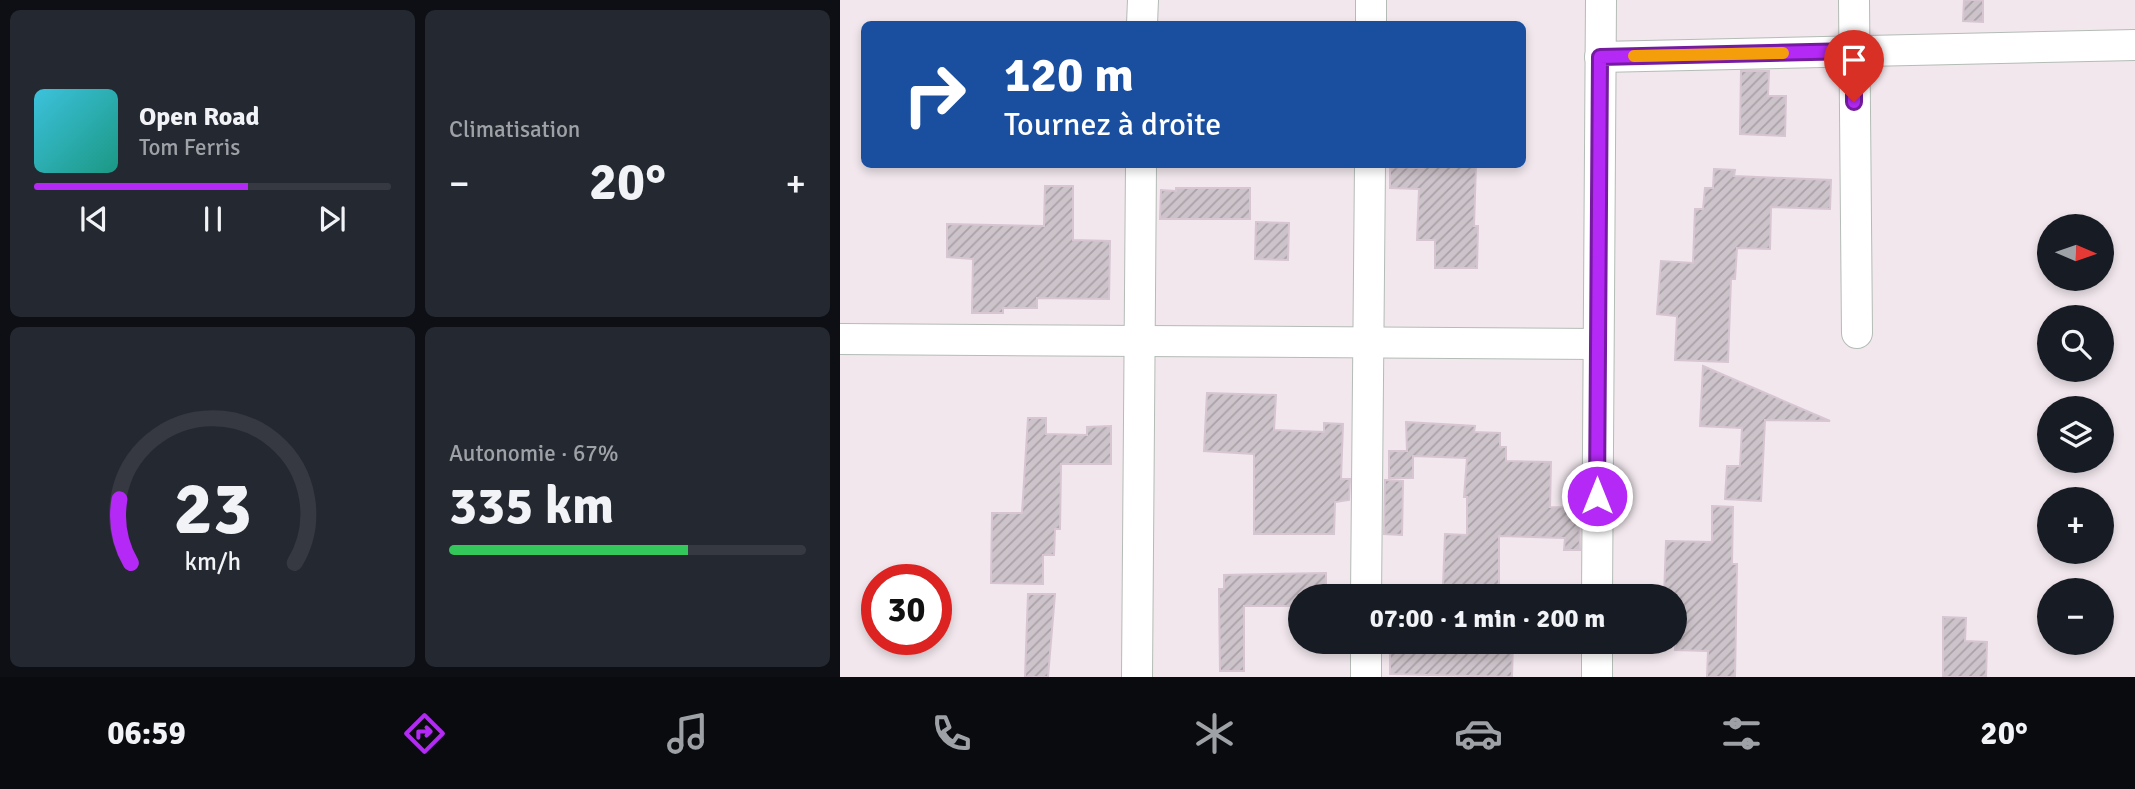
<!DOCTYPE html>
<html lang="fr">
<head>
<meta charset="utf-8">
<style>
	body { margin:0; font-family:Signika,sans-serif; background:#242831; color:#f1f3f6; height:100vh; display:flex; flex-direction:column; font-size:26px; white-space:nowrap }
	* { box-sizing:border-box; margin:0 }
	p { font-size:23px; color:#9ea1a6 }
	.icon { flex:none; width:38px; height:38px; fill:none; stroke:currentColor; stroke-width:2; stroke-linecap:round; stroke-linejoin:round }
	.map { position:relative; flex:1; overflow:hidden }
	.drawer { display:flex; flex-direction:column; gap:10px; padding:10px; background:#0d0f14; width:840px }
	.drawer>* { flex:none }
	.hud { position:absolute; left:21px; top:21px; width:665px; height:147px; border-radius:10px; box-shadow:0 4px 10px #0003; background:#1a4fa0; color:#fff; overflow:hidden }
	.needle { width:46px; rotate:92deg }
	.controls { position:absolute; left:1197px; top:214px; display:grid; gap:14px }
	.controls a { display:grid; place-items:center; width:77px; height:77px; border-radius:50%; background:#171b24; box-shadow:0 4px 10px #0003; font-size:35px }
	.speed { position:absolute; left:21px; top:564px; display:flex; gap:14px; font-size:35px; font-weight:700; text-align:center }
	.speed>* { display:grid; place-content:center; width:91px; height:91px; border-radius:50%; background:#171b24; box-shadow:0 4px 10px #0003; line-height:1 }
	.speed .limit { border:10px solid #d22; background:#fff; color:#111 }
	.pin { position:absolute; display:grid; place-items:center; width:60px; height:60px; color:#fff; margin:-72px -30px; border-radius:50% 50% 50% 0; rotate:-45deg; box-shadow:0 0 7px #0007 }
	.pin .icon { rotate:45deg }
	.me { position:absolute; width:77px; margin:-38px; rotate:0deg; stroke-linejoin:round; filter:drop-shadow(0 0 5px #0008) }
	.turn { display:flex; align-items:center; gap:24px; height:147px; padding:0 28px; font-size:32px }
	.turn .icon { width:91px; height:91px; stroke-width:2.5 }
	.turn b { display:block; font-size:49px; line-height:60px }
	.big { font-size:52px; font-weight:700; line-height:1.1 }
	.drawer .card { flex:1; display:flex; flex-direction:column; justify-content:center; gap:10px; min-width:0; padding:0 24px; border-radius:10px; background:#242831 }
	.drawer .dial { align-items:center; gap:0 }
	.dial svg { height:182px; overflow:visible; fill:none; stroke:#363941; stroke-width:7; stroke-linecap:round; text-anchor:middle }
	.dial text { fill:#f1f3f6; stroke:none }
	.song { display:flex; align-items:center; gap:21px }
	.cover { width:84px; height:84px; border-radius:10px; background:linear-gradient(135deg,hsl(190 70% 55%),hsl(170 70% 35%)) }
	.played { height:7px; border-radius:4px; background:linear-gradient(90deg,#b429f6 60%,#363941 60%) }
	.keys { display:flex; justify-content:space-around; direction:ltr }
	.heat { display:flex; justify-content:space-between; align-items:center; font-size:38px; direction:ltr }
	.charge { height:10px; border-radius:5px; background:linear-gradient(90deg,#34c759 67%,#363941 0) }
	.drawer .tiles { flex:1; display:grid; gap:10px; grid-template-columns:repeat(2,1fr) }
	.trip { position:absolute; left:448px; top:584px; width:399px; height:70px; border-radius:35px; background:#171b24; box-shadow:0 4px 10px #0003; font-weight:700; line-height:70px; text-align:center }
	.tabs { display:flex; height:112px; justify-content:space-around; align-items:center; background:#090b0e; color:#9ea1a6 }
	.tabs .icon { width:49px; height:49px }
	.tabs .on { color:#b429f6 }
	.tabs b { font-size:32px; color:#f1f3f6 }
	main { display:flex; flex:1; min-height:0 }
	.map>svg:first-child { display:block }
	.building { fill:url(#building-hatch); stroke:#d7c5d2; stroke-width:2 }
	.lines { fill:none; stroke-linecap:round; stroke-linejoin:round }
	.minor-casing { stroke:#b4bcb6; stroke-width:32 }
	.minor { stroke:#fff; stroke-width:30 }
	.route-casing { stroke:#751ba0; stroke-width:18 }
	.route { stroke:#b429f6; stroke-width:12 }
	.slow { stroke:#f59e0b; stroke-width:12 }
</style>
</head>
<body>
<main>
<section class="drawer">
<div class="tiles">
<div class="card">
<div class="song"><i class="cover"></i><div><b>Open Road</b><p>Tom Ferris</p></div></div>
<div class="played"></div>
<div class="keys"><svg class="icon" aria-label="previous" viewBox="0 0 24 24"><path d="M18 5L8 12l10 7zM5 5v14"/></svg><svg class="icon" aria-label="pause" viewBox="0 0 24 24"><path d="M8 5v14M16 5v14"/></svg><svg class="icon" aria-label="next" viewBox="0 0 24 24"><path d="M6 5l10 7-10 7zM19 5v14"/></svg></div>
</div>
<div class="card"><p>Climatisation</p>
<div class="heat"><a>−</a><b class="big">20°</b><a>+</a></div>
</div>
<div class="card dial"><svg viewBox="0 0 100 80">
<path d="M14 69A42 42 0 1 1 86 69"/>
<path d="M14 69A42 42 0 0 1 9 41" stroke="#b429f6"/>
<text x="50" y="56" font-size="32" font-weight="700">23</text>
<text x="50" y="72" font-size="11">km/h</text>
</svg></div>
<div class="card"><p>Autonomie · 67%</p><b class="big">335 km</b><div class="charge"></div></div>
</div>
</section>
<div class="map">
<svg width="1295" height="677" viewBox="0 0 1295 677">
	<defs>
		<pattern id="building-hatch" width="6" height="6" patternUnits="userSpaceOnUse" patternTransform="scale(1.75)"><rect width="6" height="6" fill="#cdc3ca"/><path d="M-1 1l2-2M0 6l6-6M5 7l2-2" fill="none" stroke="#aaa2a7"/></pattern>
	</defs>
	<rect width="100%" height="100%" fill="#f1e7ed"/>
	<g class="building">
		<path d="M 1124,0 L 1143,0 L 1143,22 L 1123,21 Z"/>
		<path d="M 901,71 L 929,71 L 928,96 L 946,96 L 945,136 L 900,134 Z"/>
		<path d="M 583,164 L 636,164 L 634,226 L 638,226 L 637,268 L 595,268 L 595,240 L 577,240 L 579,189 L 550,188 L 550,167 L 583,168 Z"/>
		<path d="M 874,169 L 895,170 L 894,176 L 991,180 L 990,209 L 931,207 L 930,249 L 897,248 L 895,279 L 891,279 L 888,362 L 835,360 L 837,316 L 817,314 L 821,261 L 853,263 L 855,209 L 863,209 L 865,188 L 873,188 Z"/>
		<path d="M 205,186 L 233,186 L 233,240 L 270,241 L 269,299 L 197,298 L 197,308 L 163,308 L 163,313 L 132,313 L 133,259 L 107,257 L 107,224 L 204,226 Z"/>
		<path d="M 336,188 L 410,188 L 410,219 L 320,219 L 321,190 L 336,191 Z"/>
		<path d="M 416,222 L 449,223 L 448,260 L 415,259 Z"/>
		<path d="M 863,366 L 990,421 L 925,420 L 921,501 L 885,499 L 887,466 L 900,466 L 902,428 L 860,426 Z"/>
		<path d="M 367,393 L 436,395 L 434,430 L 484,432 L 484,423 L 503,424 L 501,479 L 510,479 L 509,500 L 495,502 L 494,534 L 414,534 L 414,454 L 364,451 Z"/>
		<path d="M 188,418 L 206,418 L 206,434 L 247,435 L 247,427 L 271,426 L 271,464 L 221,464 L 220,529 L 215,529 L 214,555 L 203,555 L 203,584 L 151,583 L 152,513 L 182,513 Z"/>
		<path d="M 566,422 L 635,426 L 634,432 L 660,433 L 660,447 L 666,447 L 666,461 L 711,462 L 710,507 L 739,508 L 740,550 L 724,550 L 725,538 L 659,536 L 659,597 L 609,597 L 609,586 L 603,586 L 605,534 L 627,535 L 627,497 L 624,497 L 627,458 L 573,456 L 573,478 L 549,478 L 549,451 L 567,451 Z"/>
		<path d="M 545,480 L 563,481 L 562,535 L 544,534 Z"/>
		<path d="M 872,506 L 893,507 L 892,564 L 897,564 L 895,677 L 867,677 L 868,651 L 835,650 L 835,597 L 824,597 L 826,541 L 872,542 Z"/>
		<path d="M 486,573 L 486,597 L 460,597 L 460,606 L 404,606 L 404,671 L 380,671 L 379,589 L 384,589 L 384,575 Z"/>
		<path d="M 188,594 L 215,594 L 208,677 L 185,677 Z"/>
		<path d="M 1103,617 L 1126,618 L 1125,641 L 1147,642 L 1146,677 L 1103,677 Z"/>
		<path d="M 620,642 L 673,642 L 672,677 L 550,674 L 550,646 L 620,648 Z"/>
	</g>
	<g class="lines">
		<g class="minor-casing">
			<g id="minor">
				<path d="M 1014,0 L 1017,333"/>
				<path d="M 302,24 L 303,0"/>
				<path d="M 531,24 L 531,0"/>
				<path d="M 760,57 L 1295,45"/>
				<path d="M 0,339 L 758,344"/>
				<path d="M 526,597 L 530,164"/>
				<path d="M 757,597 L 761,0"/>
				<path d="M 297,677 L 301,164"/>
				<path d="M 526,677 L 526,642"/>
				<path d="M 757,677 L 757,642"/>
			</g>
		</g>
		<use href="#minor" class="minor"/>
	</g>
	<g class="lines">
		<g class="route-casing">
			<path id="route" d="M 757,496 L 760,57 L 1014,51 L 1014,102"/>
		</g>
		<use href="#route" class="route"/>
		<path class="slow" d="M 794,56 L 943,53"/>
	</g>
</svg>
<div class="controls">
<a><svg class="needle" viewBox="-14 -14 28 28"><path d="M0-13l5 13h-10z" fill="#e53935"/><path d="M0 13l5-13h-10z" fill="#9ea1a6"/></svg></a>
<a><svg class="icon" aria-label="search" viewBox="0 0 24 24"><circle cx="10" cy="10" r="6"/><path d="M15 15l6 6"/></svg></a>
<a><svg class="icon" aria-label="layers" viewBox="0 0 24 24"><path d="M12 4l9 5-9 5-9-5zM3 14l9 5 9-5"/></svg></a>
<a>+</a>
<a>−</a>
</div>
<div class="speed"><div class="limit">30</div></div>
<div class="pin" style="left:1014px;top:102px;background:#d93025"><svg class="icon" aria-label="arrive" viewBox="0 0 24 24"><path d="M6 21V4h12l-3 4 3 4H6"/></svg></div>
<svg class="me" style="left:757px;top:496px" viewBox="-20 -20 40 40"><circle r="17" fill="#b429f6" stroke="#fff" stroke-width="3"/><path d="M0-11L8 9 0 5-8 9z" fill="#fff"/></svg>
<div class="trip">07:00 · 1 min · 200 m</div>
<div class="hud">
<div class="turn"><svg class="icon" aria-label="right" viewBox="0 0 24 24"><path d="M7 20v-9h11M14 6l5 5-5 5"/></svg><div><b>120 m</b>Tournez à droite</div></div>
</div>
</div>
</main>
<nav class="tabs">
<b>06:59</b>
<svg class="icon on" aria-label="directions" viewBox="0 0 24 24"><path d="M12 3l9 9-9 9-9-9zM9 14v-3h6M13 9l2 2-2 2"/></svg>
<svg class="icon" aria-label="music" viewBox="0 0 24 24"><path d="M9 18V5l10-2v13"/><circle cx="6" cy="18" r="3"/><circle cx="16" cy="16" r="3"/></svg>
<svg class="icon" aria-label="phone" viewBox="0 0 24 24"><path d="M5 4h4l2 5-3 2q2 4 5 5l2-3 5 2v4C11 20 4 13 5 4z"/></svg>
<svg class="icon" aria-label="climate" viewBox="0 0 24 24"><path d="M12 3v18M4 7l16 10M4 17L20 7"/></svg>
<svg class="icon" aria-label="car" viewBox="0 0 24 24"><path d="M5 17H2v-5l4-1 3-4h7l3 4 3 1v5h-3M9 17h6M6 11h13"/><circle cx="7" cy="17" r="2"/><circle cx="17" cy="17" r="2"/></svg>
<svg class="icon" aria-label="filters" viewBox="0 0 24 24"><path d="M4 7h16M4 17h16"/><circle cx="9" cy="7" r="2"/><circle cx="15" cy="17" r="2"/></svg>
<b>20°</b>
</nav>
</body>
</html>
